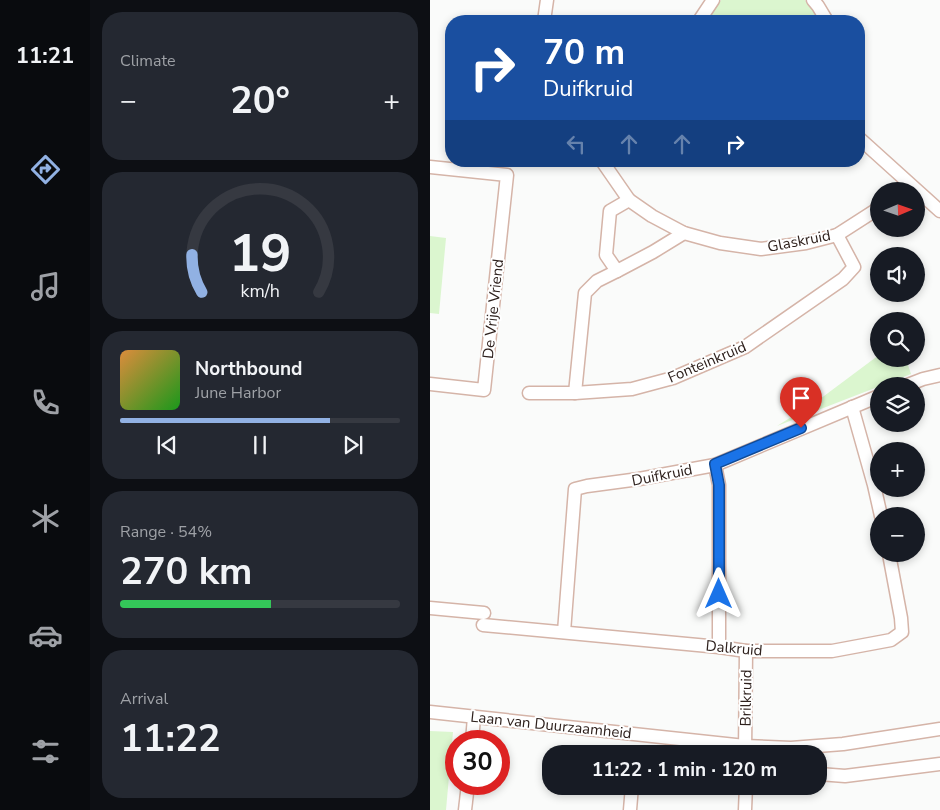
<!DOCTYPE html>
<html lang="en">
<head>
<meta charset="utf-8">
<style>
	body { margin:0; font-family:"Nunito Sans",sans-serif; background:#242831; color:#f1f3f6; height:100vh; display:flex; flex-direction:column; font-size:19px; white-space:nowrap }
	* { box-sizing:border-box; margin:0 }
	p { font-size:16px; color:#9ea1a6 }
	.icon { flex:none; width:28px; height:28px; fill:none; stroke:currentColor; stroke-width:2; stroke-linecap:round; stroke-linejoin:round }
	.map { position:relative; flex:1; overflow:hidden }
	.drawer { display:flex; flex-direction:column; gap:12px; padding:12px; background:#0d0f14; width:340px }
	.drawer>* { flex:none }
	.banner { position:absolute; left:15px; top:15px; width:420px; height:152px; border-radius:20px; box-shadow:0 2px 8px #0003; background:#1a4fa0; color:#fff; overflow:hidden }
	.needle { width:32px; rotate:88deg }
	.tools { position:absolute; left:440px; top:182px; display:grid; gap:10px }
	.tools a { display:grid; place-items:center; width:55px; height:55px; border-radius:50%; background:#171b24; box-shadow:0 2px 8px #0003; font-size:25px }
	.speed { position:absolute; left:15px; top:730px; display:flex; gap:10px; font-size:25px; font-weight:700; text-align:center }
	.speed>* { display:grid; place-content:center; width:65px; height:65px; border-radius:50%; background:#171b24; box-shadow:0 2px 8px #0003; line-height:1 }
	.speed .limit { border:8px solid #d22; background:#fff; color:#111 }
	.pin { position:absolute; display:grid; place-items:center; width:42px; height:42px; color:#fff; margin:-51px -21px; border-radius:50% 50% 50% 0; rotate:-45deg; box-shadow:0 0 5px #0007 }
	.pin .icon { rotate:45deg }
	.me { position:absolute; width:55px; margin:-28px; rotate:0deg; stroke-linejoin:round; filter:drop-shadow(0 0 4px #0008) }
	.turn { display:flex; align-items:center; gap:18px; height:105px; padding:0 15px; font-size:22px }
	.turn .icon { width:65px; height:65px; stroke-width:2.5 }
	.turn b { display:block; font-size:35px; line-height:42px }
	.lanes { display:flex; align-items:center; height:48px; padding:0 15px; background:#0003; justify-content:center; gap:25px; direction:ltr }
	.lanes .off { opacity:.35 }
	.big { font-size:38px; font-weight:700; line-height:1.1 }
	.drawer .tile { flex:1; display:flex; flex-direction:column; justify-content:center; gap:8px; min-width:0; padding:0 18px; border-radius:20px; background:#242831 }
	.drawer .dial { align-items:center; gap:0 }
	.dial svg { height:130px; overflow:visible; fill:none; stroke:#363941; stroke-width:7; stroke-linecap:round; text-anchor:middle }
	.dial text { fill:#f1f3f6; stroke:none }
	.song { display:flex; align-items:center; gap:15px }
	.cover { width:60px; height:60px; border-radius:8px; background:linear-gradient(135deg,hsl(30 70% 55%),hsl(120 70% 35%)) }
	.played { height:5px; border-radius:2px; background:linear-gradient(90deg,#91b1e3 75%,#363941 75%) }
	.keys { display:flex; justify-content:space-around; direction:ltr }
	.heat { display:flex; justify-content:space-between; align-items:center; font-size:28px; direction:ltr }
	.charge { height:8px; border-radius:4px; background:linear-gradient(90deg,#34c759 54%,#363941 0) }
	.trip { position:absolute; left:112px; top:745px; width:285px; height:50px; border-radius:20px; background:#171b24; box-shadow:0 2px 8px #0003; font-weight:700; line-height:50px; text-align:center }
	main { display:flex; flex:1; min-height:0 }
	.dock { display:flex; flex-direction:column; width:90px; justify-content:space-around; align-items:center; background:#090b0e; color:#9ea1a6 }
	.dock .icon { width:35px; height:35px }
	.dock .on { color:#91b1e3 }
	.dock b { font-size:22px; color:#f1f3f6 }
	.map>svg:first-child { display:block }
	.green { fill:#dbf6cf }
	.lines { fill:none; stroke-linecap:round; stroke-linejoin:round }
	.minor-casing { stroke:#d5b4a8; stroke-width:15 }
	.minor { stroke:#fff; stroke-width:12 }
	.route-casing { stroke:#114b97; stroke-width:12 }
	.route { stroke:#1a73e8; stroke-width:9 }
	.labels { text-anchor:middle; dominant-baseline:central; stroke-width:4; stroke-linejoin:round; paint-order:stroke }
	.street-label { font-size:15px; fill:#2e211d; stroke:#fff }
</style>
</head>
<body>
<main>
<nav class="dock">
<b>11:21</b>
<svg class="icon on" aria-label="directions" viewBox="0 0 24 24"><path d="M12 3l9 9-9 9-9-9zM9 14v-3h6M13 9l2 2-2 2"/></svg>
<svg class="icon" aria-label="music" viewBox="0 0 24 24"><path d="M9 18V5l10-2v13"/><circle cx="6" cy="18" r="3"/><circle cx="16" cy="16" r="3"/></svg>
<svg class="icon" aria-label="phone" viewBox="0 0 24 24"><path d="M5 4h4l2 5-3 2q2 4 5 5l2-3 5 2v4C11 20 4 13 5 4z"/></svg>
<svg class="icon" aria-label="climate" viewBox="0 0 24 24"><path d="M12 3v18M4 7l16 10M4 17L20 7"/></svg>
<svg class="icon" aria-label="car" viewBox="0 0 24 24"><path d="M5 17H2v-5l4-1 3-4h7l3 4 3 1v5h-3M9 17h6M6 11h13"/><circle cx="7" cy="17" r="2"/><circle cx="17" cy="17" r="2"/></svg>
<svg class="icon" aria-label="filters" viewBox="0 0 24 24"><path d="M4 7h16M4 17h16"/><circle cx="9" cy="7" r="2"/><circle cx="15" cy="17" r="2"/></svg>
</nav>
<section class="drawer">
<div class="tile"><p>Climate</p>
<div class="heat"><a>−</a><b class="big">20°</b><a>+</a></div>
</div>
<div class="tile dial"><svg viewBox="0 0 100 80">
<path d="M14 69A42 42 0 1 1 86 69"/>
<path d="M14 69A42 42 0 0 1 8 46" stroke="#91b1e3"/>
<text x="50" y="56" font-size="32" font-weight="700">19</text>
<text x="50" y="72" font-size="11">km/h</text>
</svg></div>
<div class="tile">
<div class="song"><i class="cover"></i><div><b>Northbound</b><p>June Harbor</p></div></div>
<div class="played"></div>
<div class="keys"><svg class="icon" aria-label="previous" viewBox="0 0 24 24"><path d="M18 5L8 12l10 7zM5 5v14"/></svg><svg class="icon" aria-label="pause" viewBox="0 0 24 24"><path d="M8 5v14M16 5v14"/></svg><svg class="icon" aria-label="next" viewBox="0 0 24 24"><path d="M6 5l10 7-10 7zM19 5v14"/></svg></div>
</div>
<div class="tile"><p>Range · 54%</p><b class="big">270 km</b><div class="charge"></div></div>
<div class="tile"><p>Arrival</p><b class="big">11:22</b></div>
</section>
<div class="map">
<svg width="510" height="810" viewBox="0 0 510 810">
	<rect width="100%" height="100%" fill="#fafbfa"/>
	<g class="green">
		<path d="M 291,0 L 375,0 L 391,21 L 275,21 Z"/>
		<path d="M 0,236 L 16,238 L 9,314 L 0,313 Z"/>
		<path d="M 449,355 L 449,359 L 476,359 L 481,374 L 347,426 L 390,399 Z"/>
		<path d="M 0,731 L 23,732 L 16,810 L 0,810 Z"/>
	</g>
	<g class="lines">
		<g class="minor-casing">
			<g id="minor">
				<path d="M 383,0 L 388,6 L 397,21"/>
				<path d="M 114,21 L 117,0"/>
				<path d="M 269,21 L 283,0"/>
				<path d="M 429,138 L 510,211"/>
				<path d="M 172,161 L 199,200"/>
				<path d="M 0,167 L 77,175 L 54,390 L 0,384"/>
				<path d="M 187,271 L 223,252 L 254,233"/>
				<path d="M 475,386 L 493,379 L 510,375"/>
				<path d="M 99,393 L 145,393 L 202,389 L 243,378 L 315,347 L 413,279 L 424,267 L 407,235"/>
				<path d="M 145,393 L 155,293 L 167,281 L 187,271 L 176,255 L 180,211 L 199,200 L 222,216 L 254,233 L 290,243 L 331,249 L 376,243 L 407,235 L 449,208"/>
				<path d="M 422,407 L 444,485 L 451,516"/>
				<path d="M 285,465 L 289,485 L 289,647"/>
				<path d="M 0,608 L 54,613"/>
				<path d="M 53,625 L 289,647 L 316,651 L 402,651 L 461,640 L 472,632 L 471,618 L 459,554"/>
				<path d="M 134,632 L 145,489 L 157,486 L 209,479 L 285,465 L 449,396"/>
				<path d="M 0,712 L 315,746 L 361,748 L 413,744 L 510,729"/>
				<path d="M 42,741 L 44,717"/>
				<path d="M 315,753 L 316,651"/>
				<path d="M 389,774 L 415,776 L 510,764"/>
				<path d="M 35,810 L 38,784"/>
				<path d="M 200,810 L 202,786"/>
				<path d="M 315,810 L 316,786"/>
			</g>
		</g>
		<use href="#minor" class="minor"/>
	</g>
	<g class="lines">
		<g class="route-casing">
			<path id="route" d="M 289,594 L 289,485 L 285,464 L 371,428"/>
		</g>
		<use href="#route" class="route"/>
	</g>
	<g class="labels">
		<g class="street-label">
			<text transform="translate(369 241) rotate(-11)">Glaskruid</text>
			<text transform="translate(63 309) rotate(-84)">De Vrije Vriend</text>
			<text transform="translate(277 362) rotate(-23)">Fonteinkruid</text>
			<text transform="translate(232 475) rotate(-11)">Duifkruid</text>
			<text transform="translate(304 648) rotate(5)">Dalkruid</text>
			<text transform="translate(316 698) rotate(-89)">Brilkruid</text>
			<text transform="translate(121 725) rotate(6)">Laan van Duurzaamheid</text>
		</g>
	</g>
</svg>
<div class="tools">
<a><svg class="needle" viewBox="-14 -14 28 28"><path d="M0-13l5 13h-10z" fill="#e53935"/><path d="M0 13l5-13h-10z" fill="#9ea1a6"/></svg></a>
<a><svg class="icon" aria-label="sound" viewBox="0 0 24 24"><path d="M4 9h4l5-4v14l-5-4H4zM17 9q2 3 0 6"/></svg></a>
<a><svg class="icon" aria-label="search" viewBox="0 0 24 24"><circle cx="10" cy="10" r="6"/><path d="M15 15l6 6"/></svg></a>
<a><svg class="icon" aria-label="layers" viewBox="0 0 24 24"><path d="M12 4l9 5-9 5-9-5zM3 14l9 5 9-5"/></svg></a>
<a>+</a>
<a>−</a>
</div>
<div class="speed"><div class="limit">30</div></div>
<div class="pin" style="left:371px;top:428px;background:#d93025"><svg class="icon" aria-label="arrive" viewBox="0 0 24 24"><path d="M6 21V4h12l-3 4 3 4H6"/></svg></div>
<svg class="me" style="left:289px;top:594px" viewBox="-20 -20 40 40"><path d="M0-17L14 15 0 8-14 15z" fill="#1a73e8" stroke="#fff" stroke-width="4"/></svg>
<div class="trip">11:22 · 1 min · 120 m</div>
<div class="banner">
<div class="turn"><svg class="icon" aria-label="right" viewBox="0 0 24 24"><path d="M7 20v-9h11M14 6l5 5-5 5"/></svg><div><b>70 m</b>Duifkruid</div></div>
<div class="lanes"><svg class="icon off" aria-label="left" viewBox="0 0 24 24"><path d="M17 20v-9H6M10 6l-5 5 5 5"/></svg><svg class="icon off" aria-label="ahead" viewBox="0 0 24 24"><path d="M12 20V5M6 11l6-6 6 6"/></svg><svg class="icon off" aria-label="ahead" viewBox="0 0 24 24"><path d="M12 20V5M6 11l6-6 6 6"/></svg><svg class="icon" aria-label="right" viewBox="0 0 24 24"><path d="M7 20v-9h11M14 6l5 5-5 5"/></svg></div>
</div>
</div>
</main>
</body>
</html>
